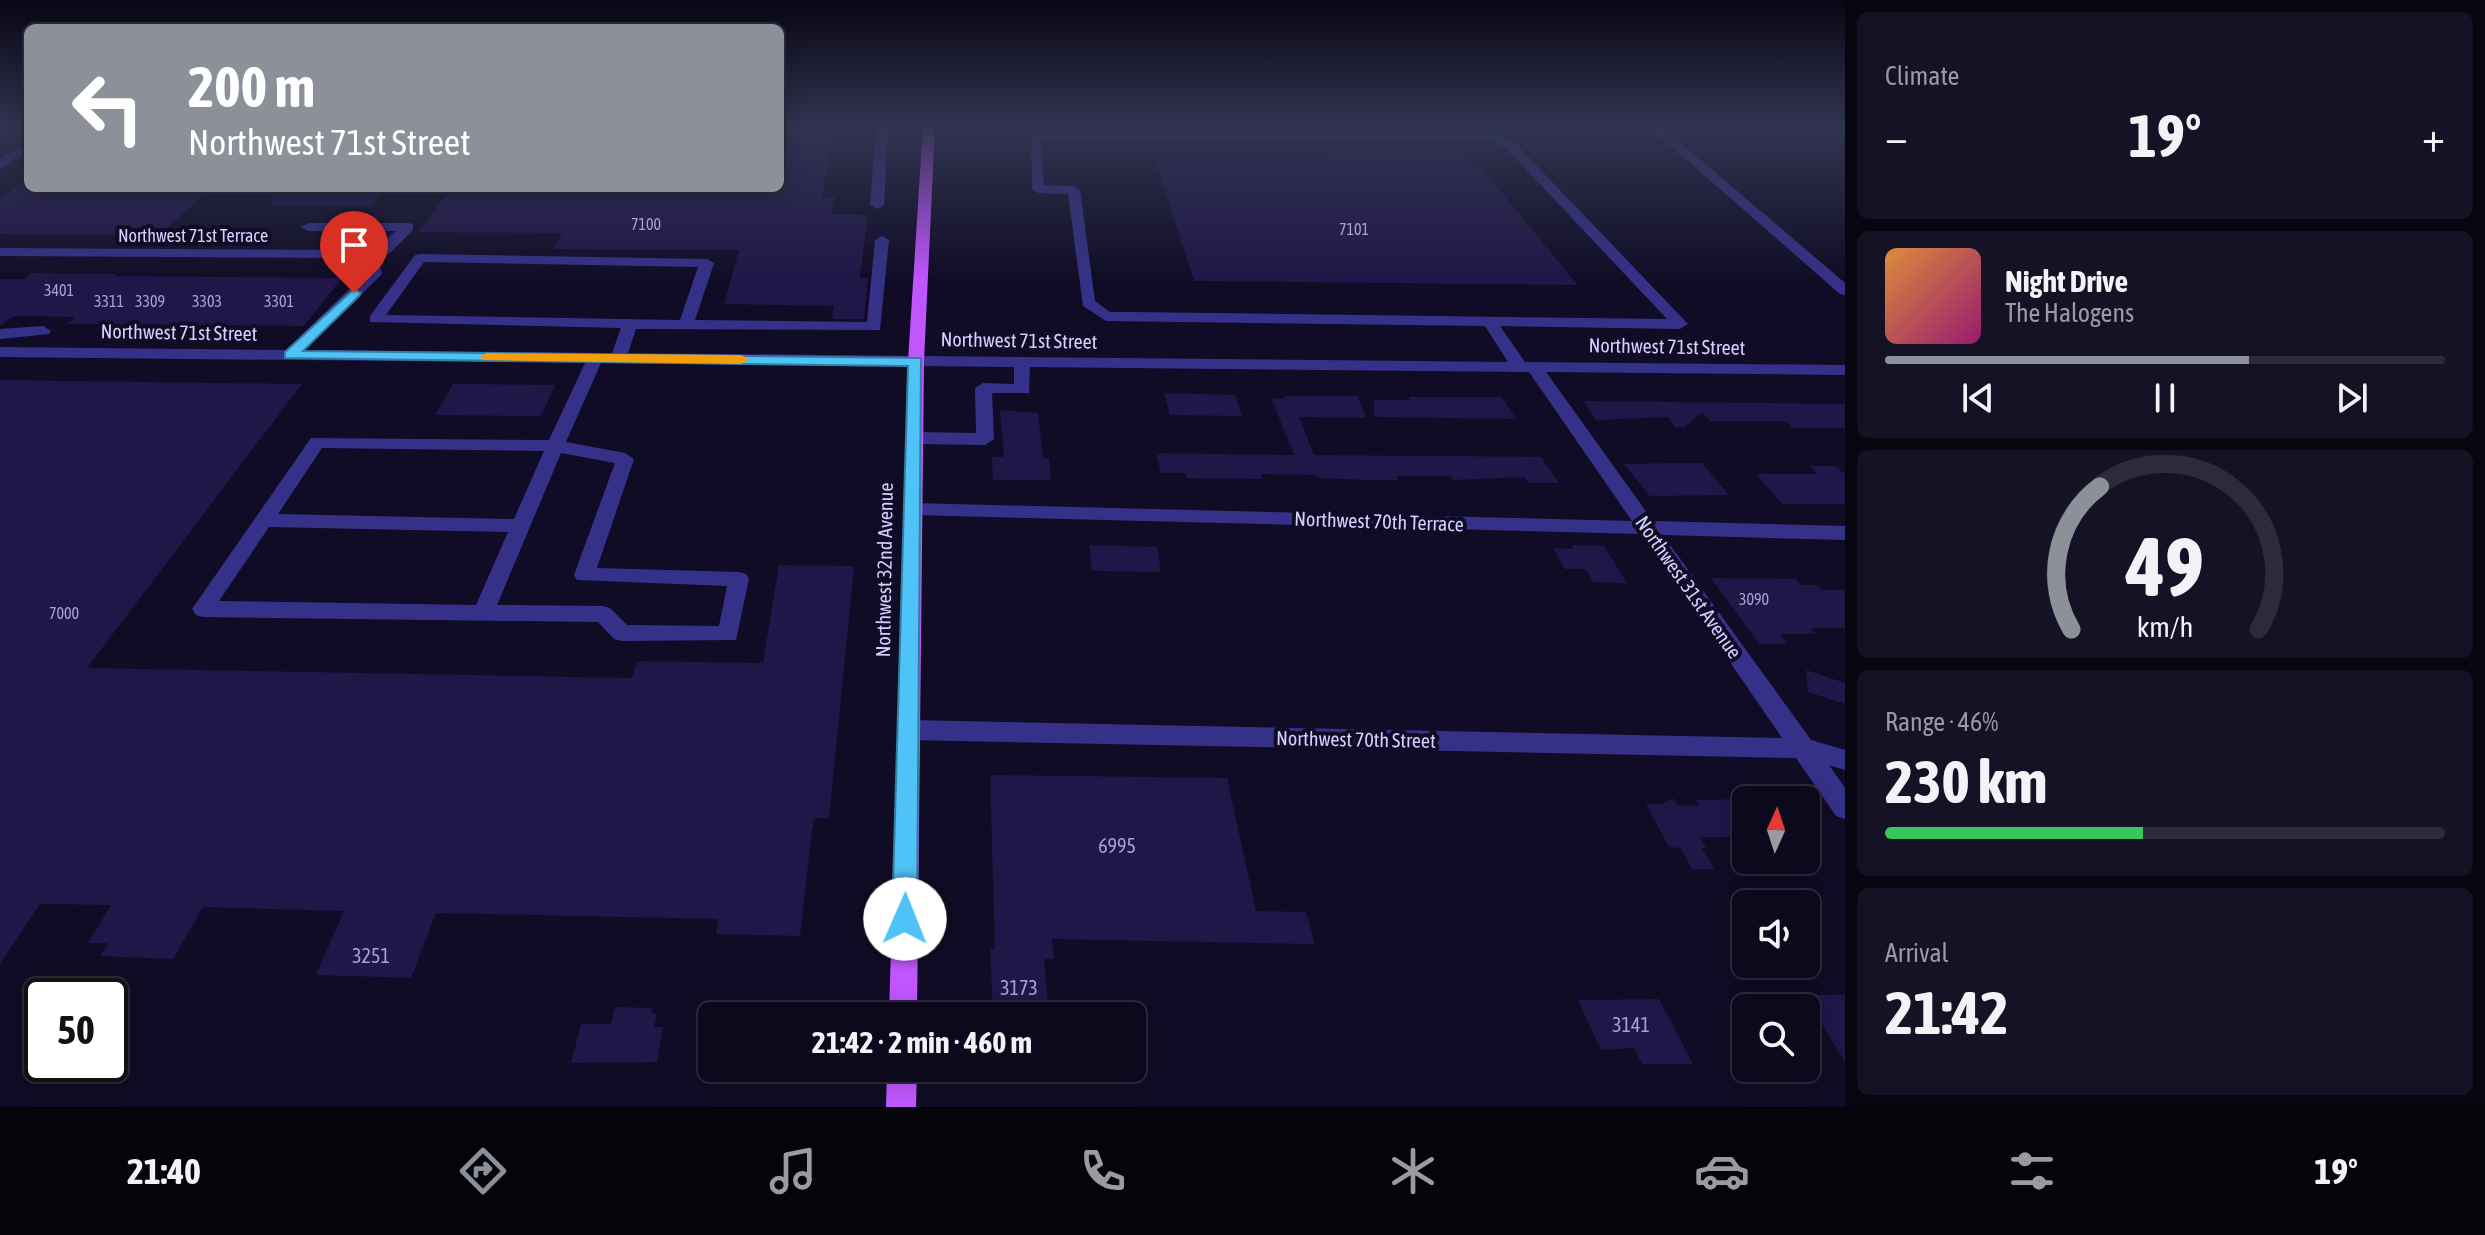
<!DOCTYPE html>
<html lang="en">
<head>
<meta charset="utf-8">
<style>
	body { margin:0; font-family:"Asap Condensed",sans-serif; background:#151225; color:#f1f3f6; height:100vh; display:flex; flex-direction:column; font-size:30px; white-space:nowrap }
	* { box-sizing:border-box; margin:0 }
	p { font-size:26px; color:#9a9aa3 }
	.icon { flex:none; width:44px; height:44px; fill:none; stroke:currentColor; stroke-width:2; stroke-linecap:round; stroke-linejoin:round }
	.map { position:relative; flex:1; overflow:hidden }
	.sheet { display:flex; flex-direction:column; gap:12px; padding:12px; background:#07050f; width:640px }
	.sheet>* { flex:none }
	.hud { position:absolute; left:24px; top:24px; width:760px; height:168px; border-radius:12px; box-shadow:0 4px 20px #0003,0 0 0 2px #2c2a3b; background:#8c9099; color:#fff; overflow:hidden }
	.needle { width:52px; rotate:3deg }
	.buttons { position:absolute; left:1732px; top:786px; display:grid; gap:16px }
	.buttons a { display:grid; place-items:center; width:88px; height:88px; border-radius:12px; background:#0c091c; box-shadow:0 4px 20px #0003,0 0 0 2px #2c2a3b; font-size:40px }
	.speed { position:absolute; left:24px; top:978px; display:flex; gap:16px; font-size:40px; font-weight:700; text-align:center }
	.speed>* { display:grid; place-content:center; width:104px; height:104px; border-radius:50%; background:#0c091c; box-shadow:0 4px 20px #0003,0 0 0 2px #2c2a3b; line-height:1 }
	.speed .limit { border:4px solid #111; border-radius:12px; background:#fff; color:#111 }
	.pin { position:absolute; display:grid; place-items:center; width:68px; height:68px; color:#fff; margin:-82px -34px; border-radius:50% 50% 50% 0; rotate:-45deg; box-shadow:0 0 8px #0007 }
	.pin .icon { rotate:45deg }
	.me { position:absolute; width:88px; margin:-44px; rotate:1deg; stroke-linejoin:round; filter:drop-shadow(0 0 6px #0008) }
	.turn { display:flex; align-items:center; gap:28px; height:168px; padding:0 32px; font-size:36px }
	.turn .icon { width:104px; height:104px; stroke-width:2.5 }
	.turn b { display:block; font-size:56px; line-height:68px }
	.big { font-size:60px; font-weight:700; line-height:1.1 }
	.sheet .tile { flex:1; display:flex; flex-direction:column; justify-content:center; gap:12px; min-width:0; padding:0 28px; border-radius:12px; background:#151225 }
	.sheet .dial { align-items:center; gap:0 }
	.dial svg { height:208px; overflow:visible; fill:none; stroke:#2c2a3b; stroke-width:7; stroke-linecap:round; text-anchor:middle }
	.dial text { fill:#f1f3f6; stroke:none }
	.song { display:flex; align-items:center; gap:24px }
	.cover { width:96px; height:96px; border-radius:12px; background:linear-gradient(135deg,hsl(30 70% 55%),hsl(320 70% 35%)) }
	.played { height:8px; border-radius:4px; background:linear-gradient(90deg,#8c9099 65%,#2c2a3b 65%) }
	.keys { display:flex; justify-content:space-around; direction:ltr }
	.heat { display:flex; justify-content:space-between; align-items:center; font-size:44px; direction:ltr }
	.charge { height:12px; border-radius:6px; background:linear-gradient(90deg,#34c759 46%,#2c2a3b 0) }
	.trip { position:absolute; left:698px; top:1002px; width:448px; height:80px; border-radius:12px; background:#0c091c; box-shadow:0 4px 20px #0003,0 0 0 2px #2c2a3b; font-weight:700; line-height:80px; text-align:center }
	.tab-bar { display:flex; height:128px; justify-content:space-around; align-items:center; background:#05040b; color:#9a9aa3 }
	.tab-bar .icon { width:56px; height:56px }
	.tab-bar .selected { color:#8c9099 }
	.tab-bar b { font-size:36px; color:#f1f3f6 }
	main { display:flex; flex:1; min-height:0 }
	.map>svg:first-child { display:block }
	.building { fill:#201648 }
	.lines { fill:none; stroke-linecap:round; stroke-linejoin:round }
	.minor { fill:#353189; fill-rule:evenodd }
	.major { fill:#c056ff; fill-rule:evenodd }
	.route { fill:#4fc3f7; stroke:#337fa1; stroke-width:2 }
	.slow { fill:#f59e0b }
	.labels { text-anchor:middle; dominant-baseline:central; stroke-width:8; stroke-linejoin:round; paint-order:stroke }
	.number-label { font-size:16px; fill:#a8a1d1 }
	.far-street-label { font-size:18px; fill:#d5cfff; stroke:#100c25 }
	.street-label { font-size:20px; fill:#d5cfff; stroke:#100c25 }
	.near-number-label { font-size:20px; fill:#a8a1d1 }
</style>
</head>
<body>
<main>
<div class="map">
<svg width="1845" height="1107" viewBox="0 0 1845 1107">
	<rect width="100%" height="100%" fill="#100c25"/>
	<g class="building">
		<path d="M 780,126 L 835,126 L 822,197 L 835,197 L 832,214 L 868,215 L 860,278 L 868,278 L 864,319 L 832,319 L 834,306 L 724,304 L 739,250 L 554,249 L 562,233 L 418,232 L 451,188 L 780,188 Z"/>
		<path d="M 1320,143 L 1457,144 L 1477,168 L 1481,168 L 1578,285 L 1194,281 L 1154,156 L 1329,157 Z"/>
		<path d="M 28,179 L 28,188 L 211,188 L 160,235 L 0,234 L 0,198 Z"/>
		<path d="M 273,188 L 387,188 L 371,207 L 273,205 Z"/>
		<path d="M 32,273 L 116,274 L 113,276 L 342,278 L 304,326 L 67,324 L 75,317 L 14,316 L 0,326 L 0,279 L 24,279 Z"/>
		<path d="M 0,380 L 302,384 L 87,668 L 632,678 L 637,661 L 763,663 L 779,565 L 854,566 L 829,818 L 815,818 L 812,830 L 800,936 L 716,934 L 718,919 L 436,913 L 411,978 L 316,975 L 344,911 L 203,907 L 173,959 L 100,956 L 108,943 L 88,943 L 111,905 L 40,904 L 0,964 Z"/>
		<path d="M 453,384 L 555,385 L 541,416 L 435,415 Z"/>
		<path d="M 1164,393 L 1235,395 L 1242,416 L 1170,415 Z"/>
		<path d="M 1284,396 L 1358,396 L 1366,418 L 1299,417 L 1314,455 L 1541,457 L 1559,483 L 1528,483 L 1525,477 L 1453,480 L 1451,476 L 1396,476 L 1398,480 L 1368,480 L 1318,478 L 1316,475 L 1261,474 L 1263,479 L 1187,478 L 1185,473 L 1161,473 L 1156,453 L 1294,455 L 1271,398 L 1285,399 Z"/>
		<path d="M 1408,397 L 1502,397 L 1516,419 L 1374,417 L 1374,400 L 1410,400 Z"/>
		<path d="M 1583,401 L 1845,404 L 1845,428 L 1792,428 L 1786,421 L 1710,421 L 1702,412 L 1685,427 L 1675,427 L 1668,417 L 1596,420 Z"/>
		<path d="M 1000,410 L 1038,413 L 1043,458 L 1049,458 L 1051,480 L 993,480 L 992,457 L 1004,457 Z"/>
		<path d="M 1670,463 L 1702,463 L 1729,495 L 1650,496 L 1624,464 Z"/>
		<path d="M 1810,466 L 1835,466 L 1845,474 L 1845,504 L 1782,504 L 1756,474 L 1817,474 Z"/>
		<path d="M 1089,545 L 1157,547 L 1161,572 L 1092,571 Z"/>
		<path d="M 1572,545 L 1604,546 L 1627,583 L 1593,582 L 1586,569 L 1565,569 L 1553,548 L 1574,549 Z"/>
		<path d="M 1711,578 L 1796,579 L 1801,585 L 1818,585 L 1822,590 L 1845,590 L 1845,628 L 1810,628 L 1816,634 L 1780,634 L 1787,644 L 1759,644 Z"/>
		<path d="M 1806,670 L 1845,683 L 1845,704 L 1808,692 Z"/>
		<path d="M 990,775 L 1227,778 L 1256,911 L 1306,912 L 1315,944 L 1052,939 L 1054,959 L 1044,959 L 1049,1016 L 993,1016 L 990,949 L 995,949 Z"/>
		<path d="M 1673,798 L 1677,805 L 1700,806 L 1696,800 L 1746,799 L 1746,837 L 1700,837 L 1706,848 L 1702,848 L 1714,869 L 1692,869 L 1681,848 L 1669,847 L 1646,804 L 1662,804 Z"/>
		<path d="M 1804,995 L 1845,995 L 1845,1062 Z"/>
		<path d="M 1659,999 L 1693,1064 L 1642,1064 L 1634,1048 L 1601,1050 L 1578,1000 Z"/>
		<path d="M 615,1007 L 652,1008 L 651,1013 L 657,1014 L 654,1027 L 663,1027 L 657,1062 L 571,1063 L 581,1024 L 611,1024 Z"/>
	</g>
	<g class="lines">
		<g class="minor">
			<path d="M 876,126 L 888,126 L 884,205 L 877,209 L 870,205 Z"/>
			<path d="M 1648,126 L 1661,126 L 1845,283 L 1845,295 L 1840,294 Z"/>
			<path d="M 1260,131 L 1492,133 L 1514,142 L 1688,324 L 1680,329 L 1500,326 L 1525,362 L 1845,365 L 1845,375 L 1546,372 L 1653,521 L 1845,526 L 1845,540 L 1663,535 L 1811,740 L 1845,750 L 1845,770 L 1829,765 L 1845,788 L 1845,819 L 1836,816 L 1796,758 L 909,740 L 901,737 L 897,730 L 901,723 L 909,720 L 1782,738 L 1642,534 L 913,515 L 903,509 L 913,503 L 1632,521 L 1529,372 L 1030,367 L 1029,393 L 992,393 L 994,439 L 985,445 L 914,444 L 905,438 L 914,432 L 976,433 L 975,388 L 983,383 L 1014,384 L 1014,367 L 601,363 L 566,442 L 625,453 L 634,459 L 597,568 L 739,572 L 746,574 L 749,579 L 736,640 L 622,641 L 614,639 L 598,622 L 203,617 L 196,615 L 192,609 L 311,438 L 549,440 L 585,363 L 0,357 L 0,347 L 286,350 L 367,272 L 364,262 L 349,258 L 0,256 L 0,248 L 349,250 L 368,254 L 396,231 L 308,231 L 301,227 L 308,223 L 408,223 L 413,224 L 413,230 L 390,253 L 378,260 L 382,273 L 380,276 L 304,350 L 612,353 L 621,328 L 370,322 L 370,316 L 415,255 L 420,254 L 707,259 L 714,263 L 695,320 L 867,322 L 875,240 L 882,236 L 889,240 L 880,330 L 636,329 L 628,353 L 1508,362 L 1485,326 L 1106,321 L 1083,306 L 1068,194 L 1038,193 L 1032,189 L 1031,136 ZM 1260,139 L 1490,141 L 1506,148 L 1667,319 L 1131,312 L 1110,312 L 1095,301 L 1080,190 L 1074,186 L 1044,185 L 1041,142 ZM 424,262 L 698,267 L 680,320 L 386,315 ZM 322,448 L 544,451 L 514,519 L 278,514 ZM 561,453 L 615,463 L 574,575 L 577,580 L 727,586 L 719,626 L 627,625 L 610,608 L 603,606 L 497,605 ZM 269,527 L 508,532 L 476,605 L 219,601 Z"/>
			<path d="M 28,142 L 28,151 L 0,169 L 0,159 Z"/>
			<path d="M 43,326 L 51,331 L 49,334 L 0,339 L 0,329 Z"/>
		</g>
		<g class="major">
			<path d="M 923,126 L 935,126 L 924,361 L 917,1016 L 889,1016 L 908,361 Z"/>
			<path d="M 887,1068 L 917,1068 L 916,1107 L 886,1107 Z"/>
		</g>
	</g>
	<linearGradient id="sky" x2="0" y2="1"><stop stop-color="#090714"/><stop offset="0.45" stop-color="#313451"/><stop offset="1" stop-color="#313451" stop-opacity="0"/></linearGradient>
	<rect width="1845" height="281" fill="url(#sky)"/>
	<path class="route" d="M 354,289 L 361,293 L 359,296 L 303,351 L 921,358 L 917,919 L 913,927 L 905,930 L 896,927 L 892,919 L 908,366 L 285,358 L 285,352 Z"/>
	<path class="slow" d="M 487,353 L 741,355 L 749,359 L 741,364 L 482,360 L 480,357 Z"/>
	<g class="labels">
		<g class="number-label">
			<text x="646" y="224">7100</text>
			<text x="1354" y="229">7101</text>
			<text x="59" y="290">3401</text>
			<text x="109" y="301">3311</text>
			<text x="150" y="301">3309</text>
			<text x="207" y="301">3303</text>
			<text x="279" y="301">3301</text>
			<text x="1754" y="599">3090</text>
			<text x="64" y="613">7000</text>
		</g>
		<g class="far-street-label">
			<text x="193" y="235">Northwest 71st Terrace</text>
		</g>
		<g class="street-label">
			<text transform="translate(179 332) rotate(1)">Northwest 71st Street</text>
			<text transform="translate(1019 340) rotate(1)">Northwest 71st Street</text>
			<text transform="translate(1667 346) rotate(1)">Northwest 71st Street</text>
			<text transform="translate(1379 521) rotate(2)">Northwest 70th Terrace</text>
			<text transform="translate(884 570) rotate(-89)">Northwest 32nd Avenue</text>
			<text transform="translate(1689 587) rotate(55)">Northwest 31st Avenue</text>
			<text transform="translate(1356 739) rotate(1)">Northwest 70th Street</text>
		</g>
		<g class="near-number-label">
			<text x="1117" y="845">6995</text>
			<text x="371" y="955">3251</text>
			<text x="1019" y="987">3173</text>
			<text x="1631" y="1024">3141</text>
		</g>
	</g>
</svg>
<div class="buttons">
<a><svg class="needle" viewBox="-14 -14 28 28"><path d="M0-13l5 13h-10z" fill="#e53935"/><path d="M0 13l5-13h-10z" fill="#9a9aa3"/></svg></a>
<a><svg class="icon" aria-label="sound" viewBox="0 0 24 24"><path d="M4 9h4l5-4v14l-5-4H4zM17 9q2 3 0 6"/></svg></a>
<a><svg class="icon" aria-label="search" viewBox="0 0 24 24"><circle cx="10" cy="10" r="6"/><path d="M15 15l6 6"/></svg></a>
</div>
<div class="speed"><div class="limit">50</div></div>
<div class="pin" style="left:354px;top:293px;background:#d93025"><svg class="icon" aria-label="arrive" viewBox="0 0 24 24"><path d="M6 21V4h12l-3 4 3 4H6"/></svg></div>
<svg class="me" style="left:905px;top:919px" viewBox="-20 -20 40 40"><circle r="19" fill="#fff"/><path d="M0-13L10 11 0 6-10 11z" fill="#4fc3f7"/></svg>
<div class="trip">21:42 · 2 min · 460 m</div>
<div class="hud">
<div class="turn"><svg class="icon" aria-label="left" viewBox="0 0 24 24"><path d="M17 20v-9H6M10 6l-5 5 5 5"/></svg><div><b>200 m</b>Northwest 71st Street</div></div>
</div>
</div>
<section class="sheet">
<div class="tile"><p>Climate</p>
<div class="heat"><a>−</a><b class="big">19°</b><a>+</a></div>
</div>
<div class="tile">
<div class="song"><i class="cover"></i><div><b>Night Drive</b><p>The Halogens</p></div></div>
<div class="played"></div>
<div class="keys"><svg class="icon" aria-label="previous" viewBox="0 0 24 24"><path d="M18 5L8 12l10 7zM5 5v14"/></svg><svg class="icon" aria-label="pause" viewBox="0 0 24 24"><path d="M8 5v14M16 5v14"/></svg><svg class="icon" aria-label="next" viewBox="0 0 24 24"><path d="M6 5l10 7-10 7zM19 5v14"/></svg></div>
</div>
<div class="tile dial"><svg viewBox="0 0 100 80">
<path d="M14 69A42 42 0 1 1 86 69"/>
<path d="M14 69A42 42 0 0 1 25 14" stroke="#8c9099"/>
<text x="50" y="56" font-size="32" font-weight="700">49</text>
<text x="50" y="72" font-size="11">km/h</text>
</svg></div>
<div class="tile"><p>Range · 46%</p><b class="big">230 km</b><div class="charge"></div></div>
<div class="tile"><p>Arrival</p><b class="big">21:42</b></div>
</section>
</main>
<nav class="tab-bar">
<b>21:40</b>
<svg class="icon selected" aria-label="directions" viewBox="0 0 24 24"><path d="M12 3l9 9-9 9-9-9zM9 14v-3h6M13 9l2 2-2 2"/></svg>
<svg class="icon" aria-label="music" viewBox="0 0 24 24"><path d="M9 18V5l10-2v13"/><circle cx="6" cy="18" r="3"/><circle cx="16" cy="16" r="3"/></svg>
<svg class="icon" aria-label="phone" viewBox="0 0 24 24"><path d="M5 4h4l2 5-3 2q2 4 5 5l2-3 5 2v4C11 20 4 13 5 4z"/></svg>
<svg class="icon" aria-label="climate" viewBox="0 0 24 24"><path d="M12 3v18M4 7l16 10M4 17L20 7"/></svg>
<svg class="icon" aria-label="car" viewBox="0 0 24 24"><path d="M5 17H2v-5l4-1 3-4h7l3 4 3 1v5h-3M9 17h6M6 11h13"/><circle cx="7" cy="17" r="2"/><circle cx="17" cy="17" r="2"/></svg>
<svg class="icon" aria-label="filters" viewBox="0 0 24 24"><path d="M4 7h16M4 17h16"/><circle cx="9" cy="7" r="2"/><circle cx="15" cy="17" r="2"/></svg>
<b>19°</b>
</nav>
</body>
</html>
